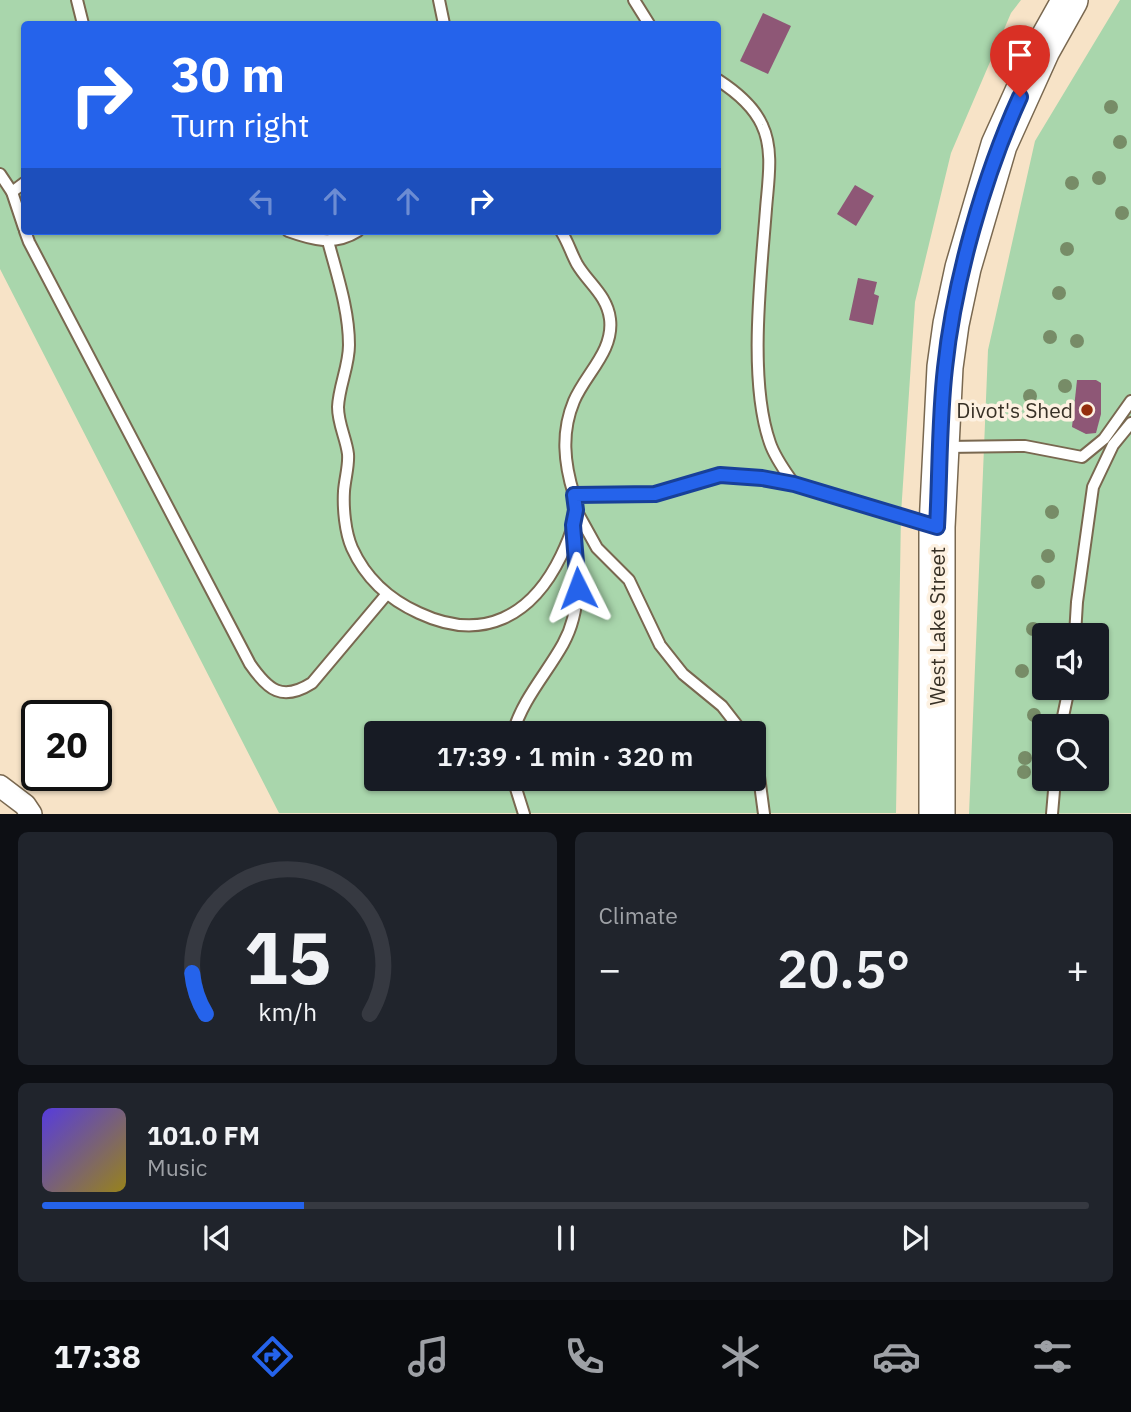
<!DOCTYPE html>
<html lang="en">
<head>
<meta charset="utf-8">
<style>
	body { margin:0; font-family:"IBM Plex Sans",sans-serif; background:#20242c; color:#f1f3f6; height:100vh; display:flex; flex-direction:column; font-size:26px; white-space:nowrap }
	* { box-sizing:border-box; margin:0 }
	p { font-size:23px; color:#9ea1a6 }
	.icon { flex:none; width:38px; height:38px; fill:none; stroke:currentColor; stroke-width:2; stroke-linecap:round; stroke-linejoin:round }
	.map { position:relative; height:814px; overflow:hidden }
	.details { display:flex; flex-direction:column; gap:18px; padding:18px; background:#0d0f14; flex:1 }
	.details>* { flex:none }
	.guide { position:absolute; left:21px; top:21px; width:700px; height:214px; border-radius:7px; box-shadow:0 2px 5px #0004; background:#2563eb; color:#fff; overflow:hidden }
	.controls { position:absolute; left:1032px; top:623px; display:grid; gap:14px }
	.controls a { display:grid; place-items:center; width:77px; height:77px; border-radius:7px; background:#171b24; box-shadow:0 2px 5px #0004; font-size:35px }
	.speed { position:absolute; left:21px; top:700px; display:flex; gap:14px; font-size:35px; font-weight:700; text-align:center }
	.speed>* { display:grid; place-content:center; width:91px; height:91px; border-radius:50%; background:#171b24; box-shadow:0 2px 5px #0004; line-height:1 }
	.speed .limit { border:4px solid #111; border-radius:10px; background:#fff; color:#111 }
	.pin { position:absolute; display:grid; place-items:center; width:60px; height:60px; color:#fff; margin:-72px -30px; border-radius:50% 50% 50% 0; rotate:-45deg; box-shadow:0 0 7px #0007 }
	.pin .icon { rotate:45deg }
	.me { position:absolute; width:77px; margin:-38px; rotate:357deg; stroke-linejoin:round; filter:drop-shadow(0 0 5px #0008) }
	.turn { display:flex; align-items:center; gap:24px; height:147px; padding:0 35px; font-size:32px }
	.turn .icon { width:91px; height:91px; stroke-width:2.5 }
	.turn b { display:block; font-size:49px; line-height:60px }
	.lanes { display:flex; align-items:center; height:66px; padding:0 35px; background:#0003; justify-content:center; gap:35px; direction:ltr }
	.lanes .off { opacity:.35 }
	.big { font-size:52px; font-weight:600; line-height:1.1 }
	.details .widget { flex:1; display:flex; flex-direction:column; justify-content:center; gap:10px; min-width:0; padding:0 24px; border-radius:10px; background:#20242c }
	.details .dial { align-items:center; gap:0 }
	.dial svg { height:182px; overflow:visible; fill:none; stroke:#363941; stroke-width:7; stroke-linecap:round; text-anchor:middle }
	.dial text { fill:#f1f3f6; stroke:none }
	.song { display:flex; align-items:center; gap:21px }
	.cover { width:84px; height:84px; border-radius:10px; background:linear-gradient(135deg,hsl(250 70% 55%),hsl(50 70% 35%)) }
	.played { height:7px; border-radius:4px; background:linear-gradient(90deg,#2563eb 25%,#363941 25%) }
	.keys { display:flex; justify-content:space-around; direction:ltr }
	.heat { display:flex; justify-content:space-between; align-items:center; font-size:38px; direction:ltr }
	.details .tiles { flex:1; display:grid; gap:18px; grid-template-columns:1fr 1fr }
	.widget:last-child { grid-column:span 2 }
	.trip { position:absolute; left:364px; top:721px; width:402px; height:70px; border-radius:7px; background:#171b24; box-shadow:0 2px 5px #0004; font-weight:600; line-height:70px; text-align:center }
	.dock { display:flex; height:112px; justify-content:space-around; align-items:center; background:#090b0e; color:#9ea1a6 }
	.dock .icon { width:49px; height:49px }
	.dock .on { color:#2563eb }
	.dock b { font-size:32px; color:#f1f3f6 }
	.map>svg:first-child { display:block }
	.green { fill:#a9d6ac; fill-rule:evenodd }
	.building { fill:#8e5776 }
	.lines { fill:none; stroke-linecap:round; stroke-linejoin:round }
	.service-casing { stroke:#796850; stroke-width:14 }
	.minor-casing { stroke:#796850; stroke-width:24 }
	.trunk-casing { stroke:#796850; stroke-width:38 }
	.service { stroke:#fff; stroke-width:10 }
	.minor { stroke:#fff; stroke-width:21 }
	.trunk { stroke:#fff; stroke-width:35 }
	.tree { fill:#778c67 }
	.route-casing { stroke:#184099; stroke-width:18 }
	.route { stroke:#2563eb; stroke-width:12 }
	.poi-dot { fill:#942d0c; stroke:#fdf1e1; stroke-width:2.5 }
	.labels { text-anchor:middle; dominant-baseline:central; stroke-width:7; stroke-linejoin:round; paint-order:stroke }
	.poi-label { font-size:21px; fill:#383126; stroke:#fdf1e1; text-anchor:end }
	.street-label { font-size:21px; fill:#383126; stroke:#fdf1e1 }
</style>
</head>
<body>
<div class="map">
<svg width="1131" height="814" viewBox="0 0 1131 814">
	<rect width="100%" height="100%" fill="#f7e3c7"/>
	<g class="green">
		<path d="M 0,0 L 1021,0 L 1011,13 L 951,153 L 915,302 L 901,514 L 896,813 L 279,813 L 0,269 ZM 24,24 L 718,24 L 718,231 L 24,231 ZM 376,733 L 754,733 L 754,779 L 376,779 Z"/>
		<path d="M 1120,0 L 1131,0 L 1131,813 L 969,814 L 988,350 L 1035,141 ZM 1045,635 L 1097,635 L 1097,688 L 1045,688 ZM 1045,726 L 1097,726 L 1097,779 L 1045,779 Z"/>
	</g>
	<g class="building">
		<path d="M 763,13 L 791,26 L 768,74 L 740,61 Z"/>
		<path d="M 855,185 L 874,196 L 856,226 L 837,214 Z"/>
		<path d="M 858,278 L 877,282 L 874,294 L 879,296 L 873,325 L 849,320 Z"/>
		<path d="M 1077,380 L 1096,380 L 1101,383 L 1101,414 L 1096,433 L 1086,434 L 1072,427 Z"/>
	</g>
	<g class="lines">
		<g class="service-casing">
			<g id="service">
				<path d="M 77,0 L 83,24"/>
				<path d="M 439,0 L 444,24"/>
				<path d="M 634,0 L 649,24"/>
				<path d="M 718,80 C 735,91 753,105 762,125 C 774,150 768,182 766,209 C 761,275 748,381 770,443 C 775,458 785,471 794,484"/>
				<path d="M 0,174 L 12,192 L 24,228"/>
				<path d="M 12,192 L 24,183"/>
				<path d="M 25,231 L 29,242 L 250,664 C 268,690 282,702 312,683 L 386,595"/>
				<path d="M 288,231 C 313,240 334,246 358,231"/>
				<path d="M 561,231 C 568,242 571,253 577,264 C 588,283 607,295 610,319 C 614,351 586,373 574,401 C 561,432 564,463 574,495"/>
				<path d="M 328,241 C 337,275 349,310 349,345 C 349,366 339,386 338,407 C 338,424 346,438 348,454 C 349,466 345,478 344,491 C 343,508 345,532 352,548 C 366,579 388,599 419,613 C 483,643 532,616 561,556 C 571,535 578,517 574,495 L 655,494 L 720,475 L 762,478 L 794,484 L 931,525"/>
				<path d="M 947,447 L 1025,446 L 1082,457 L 1104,439 L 1131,401"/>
				<path d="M 576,510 L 597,548 L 629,580 L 660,645 L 683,674 L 722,706 L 743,733"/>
				<path d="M 1075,635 L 1077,602 L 1093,487 L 1113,445 L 1131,423"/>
				<path d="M 1061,726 L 1069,688"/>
				<path d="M 513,733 C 522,700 547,673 563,644 C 583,608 578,567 574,528"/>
				<path d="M 754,760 L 758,769 L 764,814"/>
				<path d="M 513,779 L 524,814"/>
				<path d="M 1052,814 L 1055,779"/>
			</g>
		</g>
		<g class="minor-casing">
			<path id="minor" d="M 0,786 L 25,805 L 31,814"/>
		</g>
		<g class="trunk-casing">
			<path id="trunk" d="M 937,814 L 937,527 L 945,367 L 951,324 L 963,268 L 999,145 L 1042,50 L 1070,0"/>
		</g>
		<use href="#service" class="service"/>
		<use href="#minor" class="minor"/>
		<use href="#trunk" class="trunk"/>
	</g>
	<g class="tree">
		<circle cx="1111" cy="107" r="7"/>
		<circle cx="1120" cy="142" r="7"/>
		<circle cx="1099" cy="178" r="7"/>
		<circle cx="1072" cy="183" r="7"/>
		<circle cx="1122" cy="213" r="7"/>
		<circle cx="1067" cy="249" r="7"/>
		<circle cx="1059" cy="293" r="7"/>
		<circle cx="1050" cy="337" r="7"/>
		<circle cx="1077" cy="341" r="7"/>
		<circle cx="1065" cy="386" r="7"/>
		<circle cx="1030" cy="396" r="7"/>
		<circle cx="1052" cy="512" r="7"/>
		<circle cx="1048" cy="556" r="7"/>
		<circle cx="1038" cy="582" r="7"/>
		<circle cx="1033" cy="629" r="7"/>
		<circle cx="1022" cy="671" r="7"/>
		<circle cx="1034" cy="715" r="7"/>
		<circle cx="1025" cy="758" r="7"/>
		<circle cx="1024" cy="772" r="7"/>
	</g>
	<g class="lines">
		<g class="route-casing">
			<path id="route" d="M 578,588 L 573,525 L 576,510 L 574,495 L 655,494 L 720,475 L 762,478 L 794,484 L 937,527 C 940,474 939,420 945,368 C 954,281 984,176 1020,97"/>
		</g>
		<use href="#route" class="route"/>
	</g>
	<circle class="poi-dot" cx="1087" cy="410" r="7"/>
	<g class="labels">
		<g class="poi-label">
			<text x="1073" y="410">Divot's Shed</text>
		</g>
		<g class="street-label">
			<text transform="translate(937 626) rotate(-90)">West Lake Street</text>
		</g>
	</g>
</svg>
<div class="controls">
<a><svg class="icon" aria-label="sound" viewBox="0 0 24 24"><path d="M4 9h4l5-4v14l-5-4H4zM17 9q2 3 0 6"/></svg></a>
<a><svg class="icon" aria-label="search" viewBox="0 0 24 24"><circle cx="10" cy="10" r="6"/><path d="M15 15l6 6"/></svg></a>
</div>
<div class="speed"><div class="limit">20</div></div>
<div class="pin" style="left:1020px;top:97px;background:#d93025"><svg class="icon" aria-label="arrive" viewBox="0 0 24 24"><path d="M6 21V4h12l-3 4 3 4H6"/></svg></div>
<svg class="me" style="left:578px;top:588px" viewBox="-20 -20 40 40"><path d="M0-17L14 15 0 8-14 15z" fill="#2563eb" stroke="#fff" stroke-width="4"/></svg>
<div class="trip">17:39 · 1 min · 320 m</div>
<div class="guide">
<div class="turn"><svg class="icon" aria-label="right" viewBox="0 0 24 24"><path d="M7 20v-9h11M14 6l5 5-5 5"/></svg><div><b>30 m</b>Turn right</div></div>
<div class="lanes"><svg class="icon off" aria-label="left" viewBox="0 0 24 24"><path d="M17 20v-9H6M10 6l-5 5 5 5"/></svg><svg class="icon off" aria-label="ahead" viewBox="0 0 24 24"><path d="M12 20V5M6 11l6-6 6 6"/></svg><svg class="icon off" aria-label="ahead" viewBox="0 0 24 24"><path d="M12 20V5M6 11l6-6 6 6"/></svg><svg class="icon" aria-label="right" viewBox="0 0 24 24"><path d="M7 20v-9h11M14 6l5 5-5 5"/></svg></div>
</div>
</div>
<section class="details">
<div class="tiles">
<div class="widget dial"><svg viewBox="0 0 100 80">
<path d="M14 69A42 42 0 1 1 86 69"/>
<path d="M14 69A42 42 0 0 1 8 51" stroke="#2563eb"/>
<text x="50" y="56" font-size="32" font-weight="700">15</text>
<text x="50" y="72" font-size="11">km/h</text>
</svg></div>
<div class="widget"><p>Climate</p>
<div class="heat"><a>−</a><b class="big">20.5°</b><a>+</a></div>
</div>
<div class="widget">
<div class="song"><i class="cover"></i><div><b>101.0 FM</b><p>Music</p></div></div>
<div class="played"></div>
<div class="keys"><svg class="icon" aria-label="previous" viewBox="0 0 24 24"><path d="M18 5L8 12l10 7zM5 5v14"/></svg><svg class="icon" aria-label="pause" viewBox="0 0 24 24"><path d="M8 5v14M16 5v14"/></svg><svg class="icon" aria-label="next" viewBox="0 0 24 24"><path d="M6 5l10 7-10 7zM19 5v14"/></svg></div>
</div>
</div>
</section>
<nav class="dock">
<b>17:38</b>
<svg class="icon on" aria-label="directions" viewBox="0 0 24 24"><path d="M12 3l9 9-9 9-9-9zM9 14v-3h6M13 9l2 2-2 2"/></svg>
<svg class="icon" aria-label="music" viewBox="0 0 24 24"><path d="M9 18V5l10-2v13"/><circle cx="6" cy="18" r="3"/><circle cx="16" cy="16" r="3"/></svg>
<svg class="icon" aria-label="phone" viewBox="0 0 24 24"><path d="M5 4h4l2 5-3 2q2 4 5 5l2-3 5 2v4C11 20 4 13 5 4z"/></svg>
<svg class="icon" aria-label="climate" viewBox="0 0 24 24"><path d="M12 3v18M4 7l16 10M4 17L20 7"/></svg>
<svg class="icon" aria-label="car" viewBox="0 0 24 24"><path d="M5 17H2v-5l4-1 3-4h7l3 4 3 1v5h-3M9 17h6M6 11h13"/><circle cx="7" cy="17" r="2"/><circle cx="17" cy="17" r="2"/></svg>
<svg class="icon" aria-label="filters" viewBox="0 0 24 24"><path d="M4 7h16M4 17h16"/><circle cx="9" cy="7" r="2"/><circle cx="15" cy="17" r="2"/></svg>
</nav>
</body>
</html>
